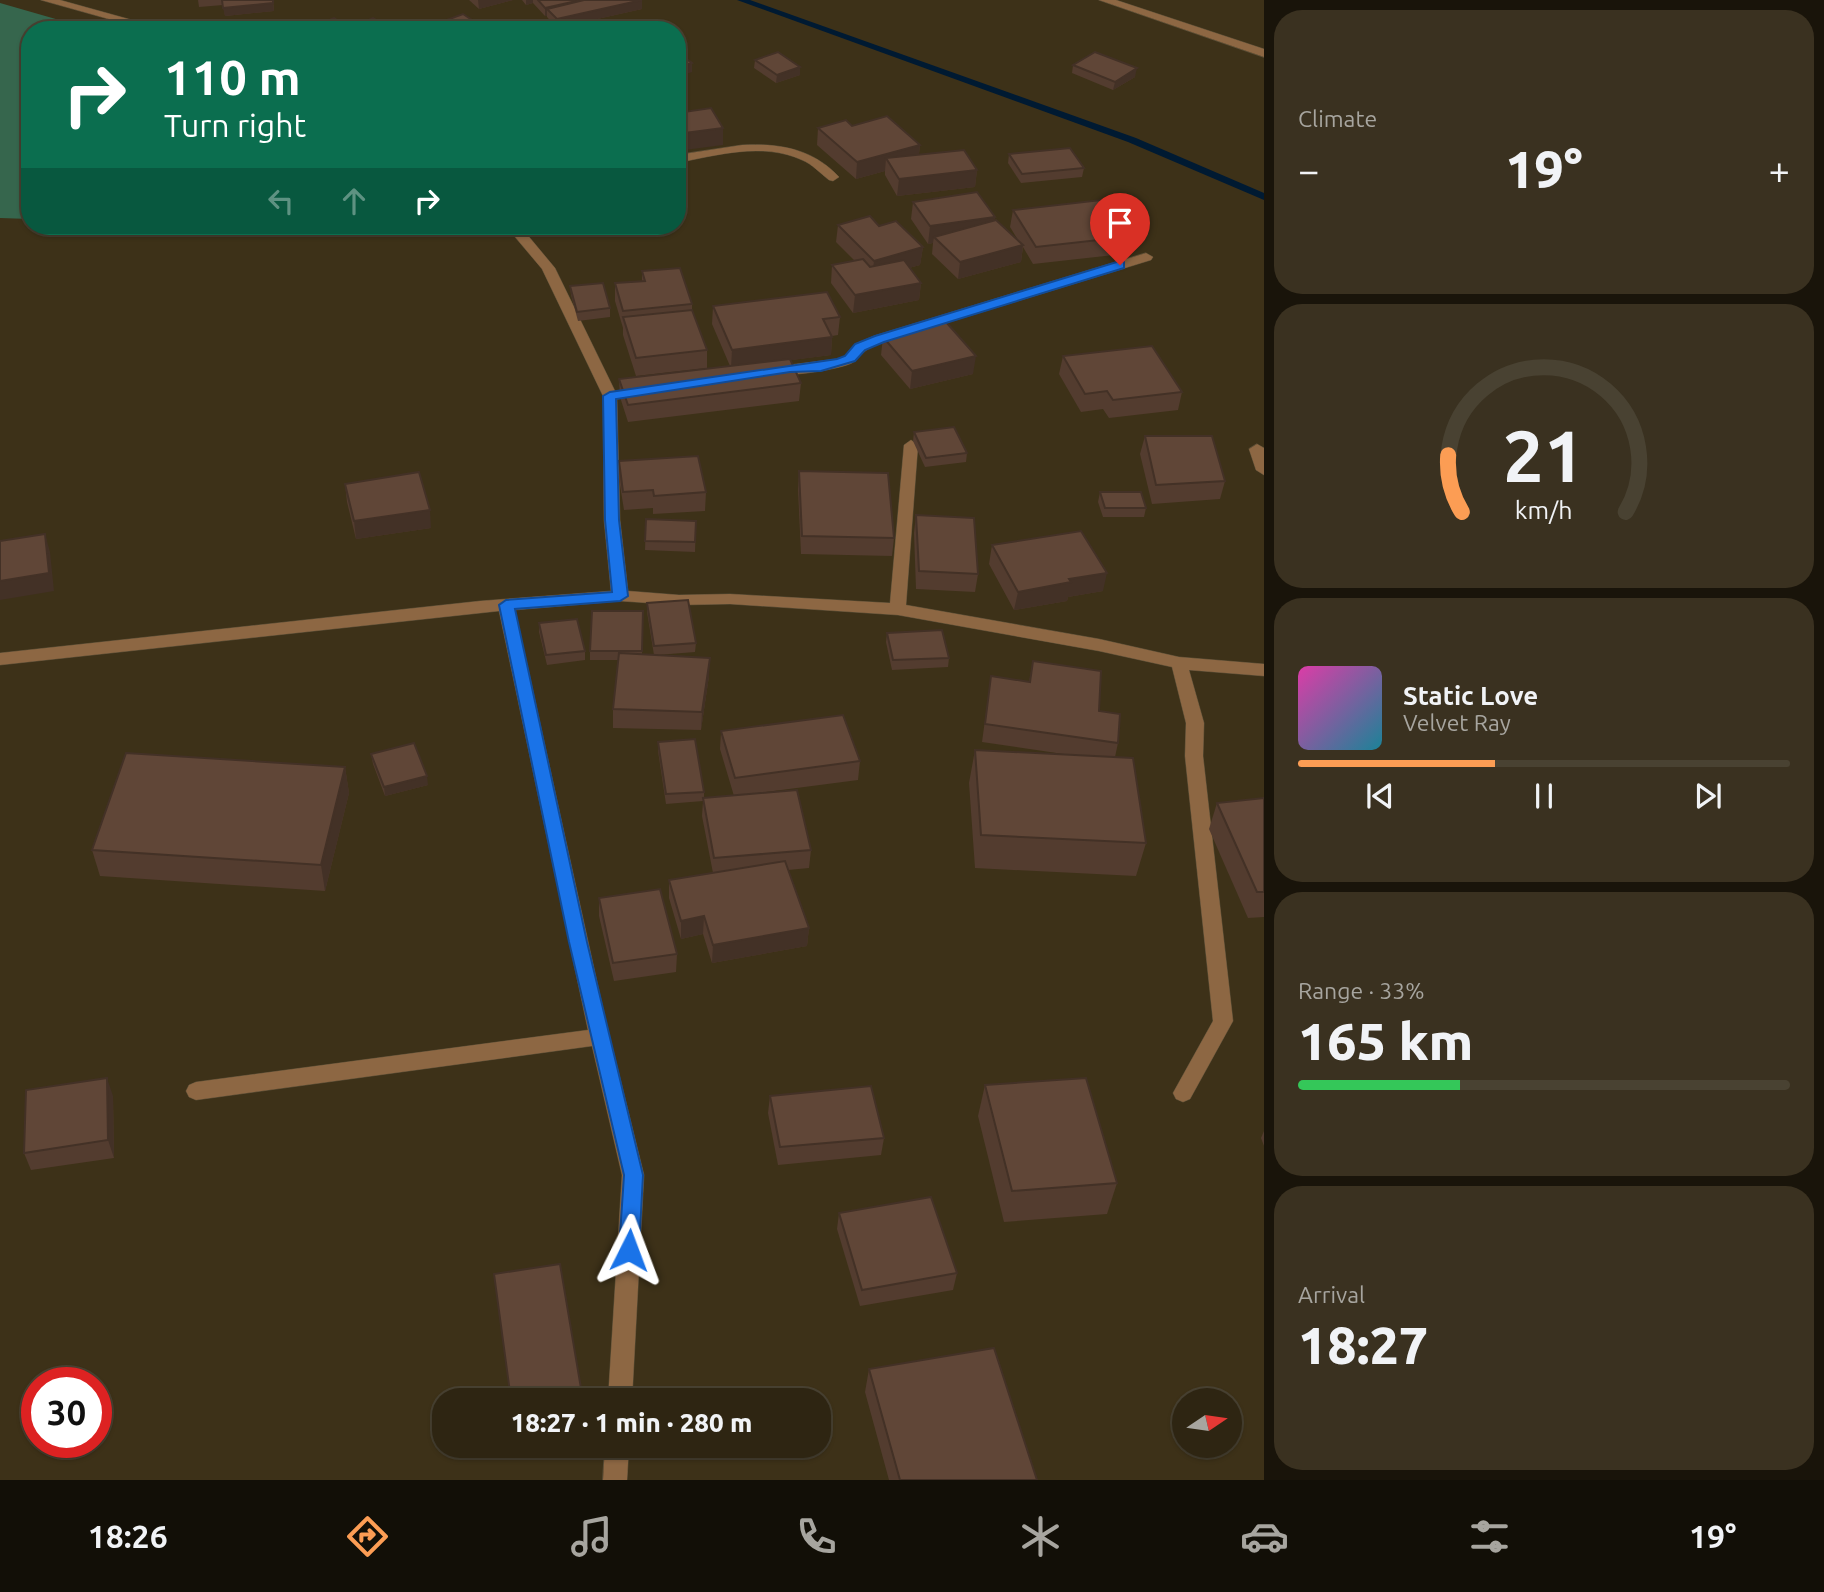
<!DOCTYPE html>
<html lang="en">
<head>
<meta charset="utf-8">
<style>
	body { margin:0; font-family:Ubuntu,sans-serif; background:#3a3120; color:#f1f3f6; height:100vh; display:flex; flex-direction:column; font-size:26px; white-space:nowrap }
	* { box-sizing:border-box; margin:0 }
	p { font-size:23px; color:#a7a59f }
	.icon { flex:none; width:38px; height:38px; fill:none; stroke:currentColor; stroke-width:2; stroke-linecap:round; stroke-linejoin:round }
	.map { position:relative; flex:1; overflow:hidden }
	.details { display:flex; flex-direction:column; gap:10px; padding:10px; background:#19140a; width:560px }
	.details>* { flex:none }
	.top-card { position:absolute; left:21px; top:21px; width:665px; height:214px; border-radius:28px; box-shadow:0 2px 5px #0004,0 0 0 2px #494232; background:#0b6e4f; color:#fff; overflow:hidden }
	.needle { width:46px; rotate:77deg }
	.buttons { position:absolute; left:1172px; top:1388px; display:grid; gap:14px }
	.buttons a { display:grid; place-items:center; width:70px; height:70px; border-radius:50%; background:#2e2512; box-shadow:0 2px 5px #0004,0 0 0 2px #494232; font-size:35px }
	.speed { position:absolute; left:21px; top:1367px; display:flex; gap:14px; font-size:35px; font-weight:700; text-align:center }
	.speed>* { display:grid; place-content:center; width:91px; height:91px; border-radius:50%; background:#2e2512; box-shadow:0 2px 5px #0004,0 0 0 2px #494232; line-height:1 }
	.speed .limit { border:10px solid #d22; background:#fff; color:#111 }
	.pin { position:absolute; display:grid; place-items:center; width:60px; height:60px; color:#fff; margin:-72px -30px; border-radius:50% 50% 50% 0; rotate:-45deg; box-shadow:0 0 7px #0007 }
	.pin .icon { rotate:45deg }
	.me { position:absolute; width:77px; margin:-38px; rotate:3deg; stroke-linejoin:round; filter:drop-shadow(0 0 5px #0008) }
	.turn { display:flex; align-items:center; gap:24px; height:147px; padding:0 28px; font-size:32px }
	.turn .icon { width:91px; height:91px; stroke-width:2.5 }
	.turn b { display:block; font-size:49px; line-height:60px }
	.lanes { display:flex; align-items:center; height:66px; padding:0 28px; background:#0003; justify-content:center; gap:35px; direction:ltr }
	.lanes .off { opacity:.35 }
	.big { font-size:52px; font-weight:800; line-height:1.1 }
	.details .card { flex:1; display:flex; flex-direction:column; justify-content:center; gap:10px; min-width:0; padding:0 24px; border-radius:28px; background:#3a3120 }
	.details .dial { align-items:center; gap:0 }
	.dial svg { height:182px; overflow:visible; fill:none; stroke:#494232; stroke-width:7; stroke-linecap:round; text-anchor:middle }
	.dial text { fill:#f1f3f6; stroke:none }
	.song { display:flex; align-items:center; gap:21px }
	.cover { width:84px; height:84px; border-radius:10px; background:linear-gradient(135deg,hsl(320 70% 55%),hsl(190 70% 35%)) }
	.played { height:7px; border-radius:4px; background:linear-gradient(90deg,#fc9d54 40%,#494232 40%) }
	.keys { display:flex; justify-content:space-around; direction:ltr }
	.heat { display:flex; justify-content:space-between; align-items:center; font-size:38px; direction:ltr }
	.charge { height:10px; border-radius:5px; background:linear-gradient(90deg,#34c759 33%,#494232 0) }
	.trip { position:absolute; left:432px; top:1388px; width:399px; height:70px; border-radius:28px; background:#2e2512; box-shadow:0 2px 5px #0004,0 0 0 2px #494232; font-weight:800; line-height:70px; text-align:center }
	.menu { display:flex; height:112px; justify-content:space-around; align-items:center; background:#120f07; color:#a7a59f }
	.menu .icon { width:49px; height:49px }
	.menu .current { color:#fc9d54 }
	.menu b { font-size:32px; color:#f1f3f6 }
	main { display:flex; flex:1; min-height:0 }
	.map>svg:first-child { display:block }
	.green { fill:#36664d }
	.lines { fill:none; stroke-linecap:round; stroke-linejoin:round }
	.stream { fill:#001a32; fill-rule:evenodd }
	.minor-casing { stroke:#5a4e37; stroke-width:1 }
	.minor { fill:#8d6743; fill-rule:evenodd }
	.wall { fill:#533c2f }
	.shaded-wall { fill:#433126 }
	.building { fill:#604637; stroke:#433126; stroke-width:2 }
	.route { fill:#1a73e8; stroke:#114b97; stroke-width:2 }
</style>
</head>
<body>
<main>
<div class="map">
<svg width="1264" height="1480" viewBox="0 0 1264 1480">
	<rect width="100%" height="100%" fill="#3d3118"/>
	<path class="green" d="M 0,3 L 94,30 L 30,30 L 30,219 L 0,218 Z"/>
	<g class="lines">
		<path class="stream" d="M 737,0 L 750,0 L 1136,138 L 1264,193 L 1264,200 L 1128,142 Z"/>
		<g class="minor-casing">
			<g id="minor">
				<path d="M 41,0 L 60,0 L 168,30 L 148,30 Z"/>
				<path d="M 1099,0 L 1116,0 L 1264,49 L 1264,57 Z"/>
				<path d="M 742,145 C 780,143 813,149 839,177 L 833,181 L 829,180 C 820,173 812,164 802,160 C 763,142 717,155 677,163 L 677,155 Z"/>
				<path d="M 506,226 L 520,226 L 555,268 L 615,391 L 641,387 L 648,391 L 646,394 L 617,399 L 620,520 L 628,591 L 679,595 L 730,594 L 890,603 L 904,445 L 911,440 L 918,445 L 906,605 L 1099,639 L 1179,657 L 1264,664 L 1264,676 L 1189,670 L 1204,723 L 1203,756 L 1233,1021 L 1190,1099 L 1183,1102 L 1176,1099 L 1173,1093 L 1213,1021 L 1185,756 L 1186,723 L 1172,667 L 1099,651 L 898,615 L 730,604 L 679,605 L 620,601 L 515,610 L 605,1018 L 644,1175 L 632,1400 L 608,1400 L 622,1175 L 592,1046 L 196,1100 L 189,1097 L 186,1091 L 189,1085 L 196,1082 L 588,1030 L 499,611 L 0,665 L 0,653 L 480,601 L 611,591 L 604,520 L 603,396 L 542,269 Z"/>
				<path d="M 1146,253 L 1153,257 L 1151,260 L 884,342 C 878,345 869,347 864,352 C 859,355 857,360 852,363 C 838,370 775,380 765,371 L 772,367 L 837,359 L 845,356 L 855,344 L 874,336 Z"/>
				<path d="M 1257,444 L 1264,448 L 1264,475 L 1256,470 L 1249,449 Z"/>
				<path d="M 605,1446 L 629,1446 L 627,1480 L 603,1480 Z"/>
			</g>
		</g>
		<use href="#minor" class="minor"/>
	</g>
	<g class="wall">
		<path d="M 198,0 L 273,0 L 274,11 L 225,16 L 223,5 L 199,7 Z"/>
		<path d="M 469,0 L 513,0 L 479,9 Z"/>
		<path d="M 522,0 L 641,0 L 642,9 L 557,28 L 547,17 L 547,16 L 545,16 L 533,3 L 526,5 Z"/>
		<path d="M 755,60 L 800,67 L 800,75 L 776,83 L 754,68 Z"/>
		<path d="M 1073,65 L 1135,77 L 1113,90 L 1072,73 Z"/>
		<path d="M 852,126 L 920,145 L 919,154 L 977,170 L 975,187 L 897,196 L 885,175 L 885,171 L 856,179 L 817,145 L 818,128 Z"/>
		<path d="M 1009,154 L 1084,168 L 1082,177 L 1021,183 L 1008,163 Z"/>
		<path d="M 913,202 L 995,217 L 994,221 L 1018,240 L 1010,227 L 1013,210 L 1135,236 L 1132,253 L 1033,264 L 1023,247 L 1021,262 L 958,279 L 932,254 L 933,243 L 928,244 L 911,219 Z"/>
		<path d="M 838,225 L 879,226 L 923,247 L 920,265 L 909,268 L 921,283 L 919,300 L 853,313 L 831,283 L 832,265 L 855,261 L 836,242 Z"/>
		<path d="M 642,271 L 692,304 L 692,310 L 707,350 L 707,368 L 636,376 L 623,335 L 623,328 L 615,301 L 615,283 L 642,281 Z"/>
		<path d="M 570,286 L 610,308 L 610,317 L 578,321 L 571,295 Z"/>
		<path d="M 713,306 L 840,317 L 838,335 L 832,336 L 831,355 L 791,360 L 801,383 L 799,401 L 628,422 L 620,397 L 619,379 L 730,366 L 712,324 Z"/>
		<path d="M 883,337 L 973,374 L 910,389 L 881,355 Z"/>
		<path d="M 1063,356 L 1182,392 L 1178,410 L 1109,418 L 1103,409 L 1081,412 L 1059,374 Z"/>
		<path d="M 914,432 L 967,453 L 966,462 L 925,467 L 913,441 Z"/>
		<path d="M 1145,436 L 1225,481 L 1220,499 L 1152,504 L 1140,454 Z"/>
		<path d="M 619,461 L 706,492 L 705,511 L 653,514 L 653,508 L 624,510 L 619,479 Z"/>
		<path d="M 799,471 L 894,538 L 892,556 L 801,554 L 798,489 Z"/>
		<path d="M 345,484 L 431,528 L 356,539 L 347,502 Z"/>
		<path d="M 1100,492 L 1146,508 L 1144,517 L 1103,517 L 1098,502 Z"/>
		<path d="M 916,515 L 978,574 L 975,592 L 916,589 L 914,533 Z"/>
		<path d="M 646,519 L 696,521 L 695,552 L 645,550 Z"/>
		<path d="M 992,545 L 1103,591 L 1068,597 L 1067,601 L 1014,610 L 989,564 Z"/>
		<path d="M 647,603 L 696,643 L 695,652 L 657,655 L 709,676 L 701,730 L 613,728 L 613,709 L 618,660 L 590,660 L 590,651 L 643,611 L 642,655 L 654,655 L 647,612 Z"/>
		<path d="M 539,623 L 585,651 L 585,660 L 547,665 L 539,632 Z"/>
		<path d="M 887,633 L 949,658 L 948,667 L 892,670 L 886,642 Z"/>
		<path d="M 1033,661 L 1099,711 L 1118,743 L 1115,757 L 1146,843 L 1136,876 L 975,868 L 969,783 L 975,750 L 1070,755 L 982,742 L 991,676 L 1029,682 Z"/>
		<path d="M 721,731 L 860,761 L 858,780 L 751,794 L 811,850 L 809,868 L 788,870 L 809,928 L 807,946 L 712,963 L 703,934 L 681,939 L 669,898 L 669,880 L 713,873 L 702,816 L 703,801 L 666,804 L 658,751 L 658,742 L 704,792 L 704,798 L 734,796 L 720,749 Z"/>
		<path d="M 371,754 L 428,785 L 385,796 L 373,764 Z"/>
		<path d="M 345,767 L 349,793 L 325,891 L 100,876 L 92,850 Z"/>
		<path d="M 1264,798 L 1264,917 L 1248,918 L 1209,829 L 1217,803 Z"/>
		<path d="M 599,898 L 677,954 L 676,972 L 614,981 L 599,916 Z"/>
		<path d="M 985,1085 L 1117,1183 L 1107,1214 L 1004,1222 L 978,1116 Z"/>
		<path d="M 113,1096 L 114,1158 L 31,1170 L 24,1153 Z"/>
		<path d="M 770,1096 L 884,1138 L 881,1155 L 778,1165 L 768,1113 Z"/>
		<path d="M 1264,1131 L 1264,1146 L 1261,1138 Z"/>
		<path d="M 839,1213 L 957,1273 L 953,1290 L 860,1306 L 837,1229 Z"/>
		<path d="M 494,1274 L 583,1400 L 511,1400 Z"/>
		<path d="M 869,1369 L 1037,1480 L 889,1480 L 865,1392 Z"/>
	</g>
	<g class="shaded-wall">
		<path d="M 478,0 L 513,0 L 479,9 Z"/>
		<path d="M 526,0 L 533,0 L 533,3 L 526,5 Z"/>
		<path d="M 581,0 L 547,9 L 547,16 L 545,16 L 545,8 Z"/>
		<path d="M 642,0 L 642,9 L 557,28 L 557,19 Z"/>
		<path d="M 273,3 L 274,11 L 225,16 L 223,8 Z"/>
		<path d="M 692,63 L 692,72 L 677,77 L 677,68 Z"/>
		<path d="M 800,67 L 800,75 L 776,83 L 777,75 Z"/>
		<path d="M 1137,68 L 1135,77 L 1113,90 L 1115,82 Z"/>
		<path d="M 723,128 L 723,145 L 677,151 L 677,134 Z"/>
		<path d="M 920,145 L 918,162 L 886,158 L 885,171 L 856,179 L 857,162 Z"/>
		<path d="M 977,170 L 975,187 L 897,196 L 899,179 Z"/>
		<rect x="677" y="184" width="1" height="17"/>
		<path d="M 995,217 L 992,234 L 934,237 L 933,243 L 928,244 L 930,226 Z"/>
		<path d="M 1023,245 L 1021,262 L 958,279 L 960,262 Z"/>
		<path d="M 923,247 L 920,265 L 872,278 L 874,261 Z"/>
		<path d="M 921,283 L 919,300 L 853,313 L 855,295 Z"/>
		<path d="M 832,337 L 831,355 L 731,368 L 732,350 Z"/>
		<path d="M 976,356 L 973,374 L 910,389 L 912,371 Z"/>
		<path d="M 430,510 L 431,528 L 356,539 L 354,521 Z"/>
		<path d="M 45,534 L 50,552 L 54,591 L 0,600 L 0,581 Z"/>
		<path d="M 1107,573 L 1103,591 L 1068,597 L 1067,601 L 1014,610 L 1018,592 L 1069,579 Z"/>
		<path d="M 710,658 L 709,676 L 701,730 L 702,712 Z"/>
		<path d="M 345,767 L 349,793 L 325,891 L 321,865 Z"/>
		<path d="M 427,776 L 428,785 L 385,796 L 384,787 Z"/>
		<path d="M 704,916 L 703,934 L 681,939 L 681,921 Z"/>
		<path d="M 809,928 L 807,946 L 712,963 L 713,945 Z"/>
		<path d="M 107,1078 L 113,1096 L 114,1158 L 108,1140 Z"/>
	</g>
	<g class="building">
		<path d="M 222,0 L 273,0 L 273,3 L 223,8 Z"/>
		<path d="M 538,0 L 581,0 L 545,8 Z"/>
		<path d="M 584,0 L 642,0 L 557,19 L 547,9 Z"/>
		<path d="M 463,14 L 484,28 L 479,30 L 424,30 L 422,29 Z"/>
		<path d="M 334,18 L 350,28 L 373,18 L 391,29 L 305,30 Z"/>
		<path d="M 677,52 L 692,63 L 677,68 Z"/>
		<path d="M 778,52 L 800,67 L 777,75 L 755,60 Z"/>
		<path d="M 1095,52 L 1137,68 L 1115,82 L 1073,65 Z"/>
		<path d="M 711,108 L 723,128 L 677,134 L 677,113 Z"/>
		<path d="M 887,116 L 920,145 L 857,162 L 818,128 L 846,120 L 852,126 Z"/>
		<path d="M 1070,148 L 1084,168 L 1022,174 L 1009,154 Z"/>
		<path d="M 964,150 L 977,170 L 899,179 L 886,158 Z"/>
		<path d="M 977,192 L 995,217 L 930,226 L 913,202 Z"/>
		<path d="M 1110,199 L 1135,236 L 1036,247 L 1013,210 Z"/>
		<path d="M 870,216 L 879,226 L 896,221 L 923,247 L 874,261 L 838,225 Z"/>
		<path d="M 996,220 L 1023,245 L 960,262 L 934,237 Z"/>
		<path d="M 863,259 L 870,267 L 904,260 L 921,283 L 855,295 L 832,265 Z"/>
		<path d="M 680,268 L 692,304 L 623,311 L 615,283 L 645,281 L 642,271 Z"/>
		<path d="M 603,283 L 610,308 L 577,312 L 570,286 Z"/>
		<path d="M 827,292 L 840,317 L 823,319 L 832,337 L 732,350 L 713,306 Z"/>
		<path d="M 692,310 L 707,350 L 636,358 L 623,317 Z"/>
		<path d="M 946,322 L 976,356 L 912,371 L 883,337 Z"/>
		<path d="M 1152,346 L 1182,392 L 1113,400 L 1107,391 L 1085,394 L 1063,356 Z"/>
		<path d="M 790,359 L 801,383 L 628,405 L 619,379 Z"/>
		<path d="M 954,427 L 967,453 L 926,458 L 914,432 Z"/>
		<path d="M 1145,436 L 1212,436 L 1225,481 L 1156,485 Z"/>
		<path d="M 698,456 L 706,492 L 654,496 L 653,490 L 623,492 L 619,461 Z"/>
		<path d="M 799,471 L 888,473 L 894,538 L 802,536 Z"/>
		<path d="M 419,472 L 430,510 L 354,521 L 345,484 Z"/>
		<path d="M 1100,492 L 1141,492 L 1146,508 L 1105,508 Z"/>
		<path d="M 916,515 L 974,518 L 978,574 L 919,571 Z"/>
		<path d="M 646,519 L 696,521 L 695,542 L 645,541 Z"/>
		<path d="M 1081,531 L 1107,573 L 1069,579 L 1071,582 L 1018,592 L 992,545 Z"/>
		<path d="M 45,534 L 49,573 L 0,581 L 0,541 Z"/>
		<path d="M 688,600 L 696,643 L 654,646 L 647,603 Z"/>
		<path d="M 592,611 L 643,611 L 642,651 L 590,651 Z"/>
		<path d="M 577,619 L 585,651 L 546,655 L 539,623 Z"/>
		<path d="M 942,630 L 949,658 L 893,660 L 887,633 Z"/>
		<path d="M 619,653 L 710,658 L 702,712 L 613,709 Z"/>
		<path d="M 1033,661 L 1101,671 L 1099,711 L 1120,714 L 1118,743 L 985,724 L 991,676 L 1030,682 Z"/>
		<path d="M 843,715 L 860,761 L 735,778 L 721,731 Z"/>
		<path d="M 695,739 L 704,792 L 666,794 L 658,742 Z"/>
		<path d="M 414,743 L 427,776 L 384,787 L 371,754 Z"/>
		<path d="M 975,750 L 1133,758 L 1146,843 L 981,835 Z"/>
		<path d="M 126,753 L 345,767 L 321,865 L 92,850 Z"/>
		<path d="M 797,790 L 811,850 L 714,858 L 703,798 Z"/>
		<path d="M 1264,798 L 1264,892 L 1257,892 L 1217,803 Z"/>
		<path d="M 785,861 L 809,928 L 713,945 L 704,916 L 681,921 L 669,880 Z"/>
		<path d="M 660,889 L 677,954 L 613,963 L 599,898 Z"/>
		<path d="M 107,1078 L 108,1140 L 24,1153 L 26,1090 Z"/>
		<path d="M 1086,1078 L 1117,1183 L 1012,1191 L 985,1085 Z"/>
		<path d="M 871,1086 L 884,1138 L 780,1147 L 770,1096 Z"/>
		<path d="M 931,1197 L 957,1273 L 862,1290 L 839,1213 Z"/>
		<path d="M 560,1264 L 583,1400 L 511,1400 L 494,1274 Z"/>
		<path d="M 994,1348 L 1037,1480 L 900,1480 L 869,1369 Z"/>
	</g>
	<path class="route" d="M 1120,261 L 1124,262 L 1124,268 L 884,342 L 865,350 L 855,361 L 821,371 L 790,372 L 616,399 L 619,520 L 628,596 L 620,601 L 515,609 L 587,942 L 643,1175 L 639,1250 L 636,1256 L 629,1259 L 622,1256 L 619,1250 L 624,1175 L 569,942 L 499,605 L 506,600 L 612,592 L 605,520 L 603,396 L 610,392 L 837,359 L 845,356 L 855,344 L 875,336 Z"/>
</svg>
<div class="buttons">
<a><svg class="needle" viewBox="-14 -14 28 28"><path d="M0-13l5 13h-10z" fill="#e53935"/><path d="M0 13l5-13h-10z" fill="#a7a59f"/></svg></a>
</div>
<div class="speed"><div class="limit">30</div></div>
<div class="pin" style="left:1120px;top:265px;background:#d93025"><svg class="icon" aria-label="arrive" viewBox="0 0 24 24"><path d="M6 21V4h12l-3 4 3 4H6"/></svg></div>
<svg class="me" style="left:629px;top:1250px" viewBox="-20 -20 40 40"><path d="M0-17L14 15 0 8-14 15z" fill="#1a73e8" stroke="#fff" stroke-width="4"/></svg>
<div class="trip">18:27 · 1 min · 280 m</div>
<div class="top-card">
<div class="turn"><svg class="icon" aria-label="right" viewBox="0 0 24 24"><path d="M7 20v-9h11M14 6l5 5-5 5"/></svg><div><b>110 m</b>Turn right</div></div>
<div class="lanes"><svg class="icon off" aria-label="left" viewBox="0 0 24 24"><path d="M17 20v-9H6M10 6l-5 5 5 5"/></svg><svg class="icon off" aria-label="ahead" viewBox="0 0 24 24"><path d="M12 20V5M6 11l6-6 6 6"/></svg><svg class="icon" aria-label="right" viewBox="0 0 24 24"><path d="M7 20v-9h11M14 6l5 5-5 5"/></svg></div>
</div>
</div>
<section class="details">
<div class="card"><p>Climate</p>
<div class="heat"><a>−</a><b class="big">19°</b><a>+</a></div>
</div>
<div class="card dial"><svg viewBox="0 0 100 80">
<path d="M14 69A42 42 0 1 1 86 69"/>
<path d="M14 69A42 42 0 0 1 8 44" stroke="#fc9d54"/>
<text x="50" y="56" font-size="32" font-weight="700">21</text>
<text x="50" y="72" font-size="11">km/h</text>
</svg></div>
<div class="card">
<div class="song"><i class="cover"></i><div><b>Static Love</b><p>Velvet Ray</p></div></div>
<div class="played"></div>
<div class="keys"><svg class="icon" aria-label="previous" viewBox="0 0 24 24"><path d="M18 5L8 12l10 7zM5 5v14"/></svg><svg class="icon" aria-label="pause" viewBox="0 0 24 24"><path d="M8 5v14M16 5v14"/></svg><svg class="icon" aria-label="next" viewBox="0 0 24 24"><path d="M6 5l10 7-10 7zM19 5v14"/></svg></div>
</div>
<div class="card"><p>Range · 33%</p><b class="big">165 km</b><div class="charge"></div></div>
<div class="card"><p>Arrival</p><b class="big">18:27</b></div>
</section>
</main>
<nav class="menu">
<b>18:26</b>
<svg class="icon current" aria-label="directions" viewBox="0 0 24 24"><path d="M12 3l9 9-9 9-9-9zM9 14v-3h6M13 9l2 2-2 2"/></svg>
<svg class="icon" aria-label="music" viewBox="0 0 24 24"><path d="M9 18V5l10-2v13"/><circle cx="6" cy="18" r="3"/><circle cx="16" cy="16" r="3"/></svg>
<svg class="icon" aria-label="phone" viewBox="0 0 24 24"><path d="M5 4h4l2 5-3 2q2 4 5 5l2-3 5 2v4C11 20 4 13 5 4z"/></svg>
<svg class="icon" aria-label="climate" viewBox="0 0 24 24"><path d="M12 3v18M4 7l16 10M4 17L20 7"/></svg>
<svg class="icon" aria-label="car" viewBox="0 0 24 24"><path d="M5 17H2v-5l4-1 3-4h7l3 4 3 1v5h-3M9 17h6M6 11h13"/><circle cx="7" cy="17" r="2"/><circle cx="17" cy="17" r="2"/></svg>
<svg class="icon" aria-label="filters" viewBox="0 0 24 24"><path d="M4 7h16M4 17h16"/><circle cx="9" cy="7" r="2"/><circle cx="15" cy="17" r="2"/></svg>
<b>19°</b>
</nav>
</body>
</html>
